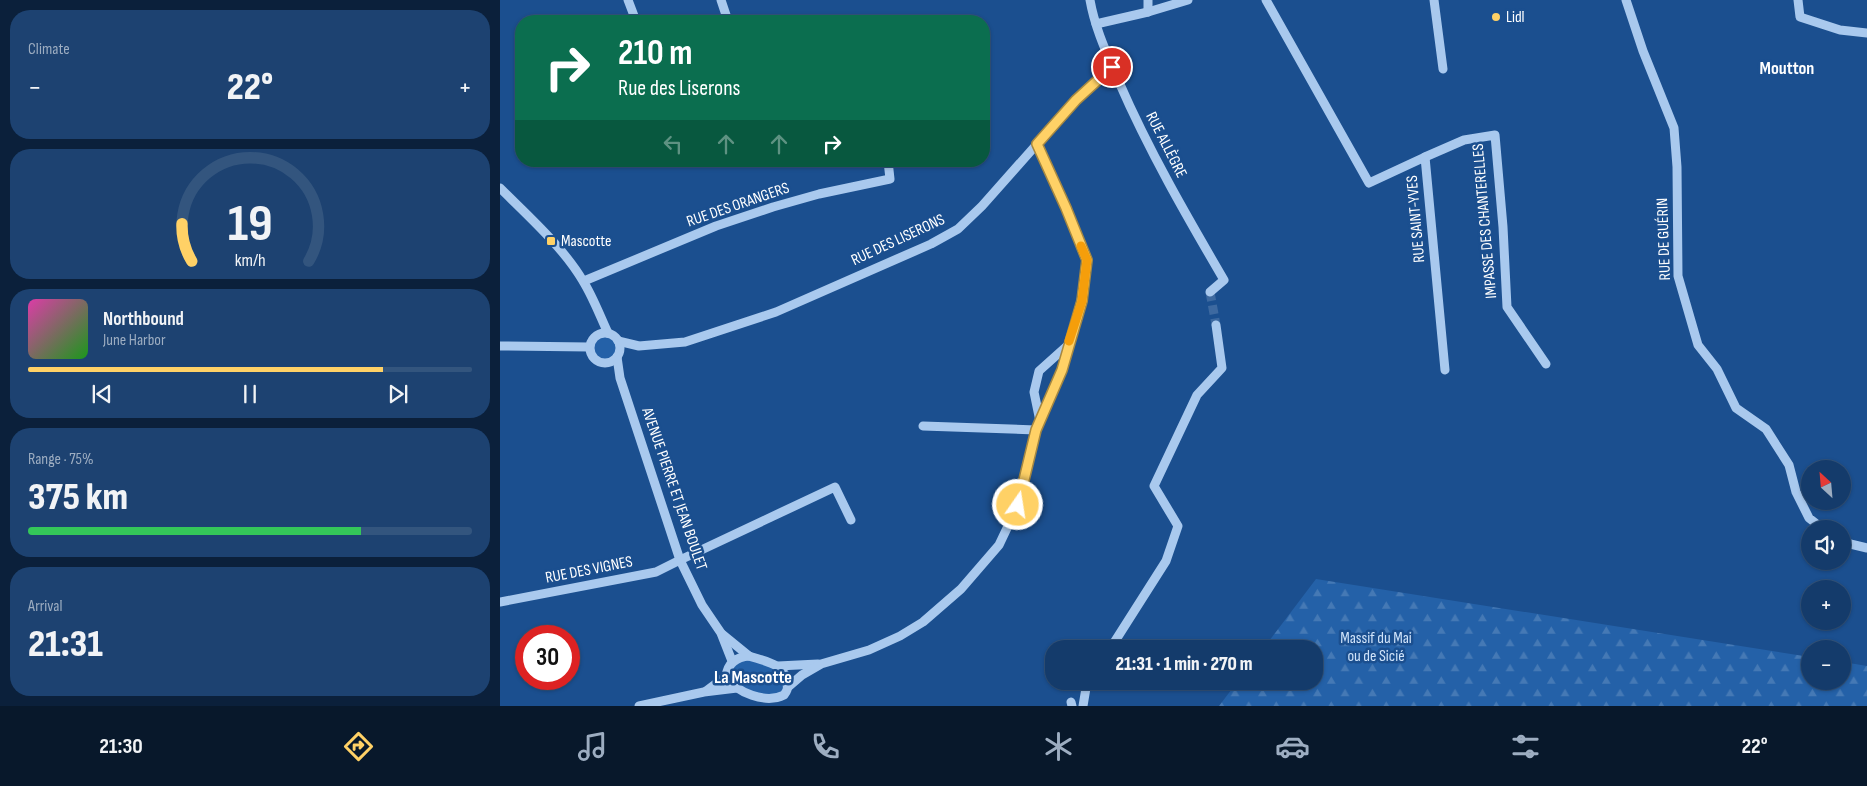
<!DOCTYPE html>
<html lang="en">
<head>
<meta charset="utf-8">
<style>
	body { margin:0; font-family:"Sofia Sans Condensed",sans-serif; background:#1d4271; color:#f1f3f6; height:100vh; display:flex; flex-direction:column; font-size:19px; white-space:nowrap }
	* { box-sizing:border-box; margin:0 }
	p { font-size:16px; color:#9dadc1 }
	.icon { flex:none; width:28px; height:28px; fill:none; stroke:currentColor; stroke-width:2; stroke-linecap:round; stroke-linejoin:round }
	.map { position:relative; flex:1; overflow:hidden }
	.drawer { display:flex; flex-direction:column; gap:10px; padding:10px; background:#0b203b; width:500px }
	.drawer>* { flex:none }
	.top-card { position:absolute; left:15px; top:15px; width:475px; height:152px; border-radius:20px; box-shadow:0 1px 4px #0004,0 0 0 1px #33557e; background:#0b6e4f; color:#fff; overflow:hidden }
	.needle { width:32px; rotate:334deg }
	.controls { position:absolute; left:1301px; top:460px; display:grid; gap:10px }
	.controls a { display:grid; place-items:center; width:50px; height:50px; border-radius:50%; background:#143b6b; box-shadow:0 1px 4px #0004,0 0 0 1px #33557e; font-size:25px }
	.speed { position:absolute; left:15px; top:625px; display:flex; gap:10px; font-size:25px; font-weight:700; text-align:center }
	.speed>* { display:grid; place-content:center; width:65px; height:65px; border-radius:50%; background:#143b6b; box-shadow:0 1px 4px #0004,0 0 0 1px #33557e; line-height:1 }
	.speed .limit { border:8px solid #d22; background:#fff; color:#111 }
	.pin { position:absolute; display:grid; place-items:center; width:42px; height:42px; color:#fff; margin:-21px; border:2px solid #fff; border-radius:50%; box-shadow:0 1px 5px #0007 }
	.me { position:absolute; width:55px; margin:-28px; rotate:13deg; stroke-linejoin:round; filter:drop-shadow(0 0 4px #0008) }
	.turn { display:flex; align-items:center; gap:18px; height:105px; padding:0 20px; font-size:22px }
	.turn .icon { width:65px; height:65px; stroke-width:2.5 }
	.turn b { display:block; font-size:35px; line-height:42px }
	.lanes { display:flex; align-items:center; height:48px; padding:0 20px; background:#0003; justify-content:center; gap:25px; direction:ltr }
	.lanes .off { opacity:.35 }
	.big { font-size:38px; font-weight:800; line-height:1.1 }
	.drawer .tile { flex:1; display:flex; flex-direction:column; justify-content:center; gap:8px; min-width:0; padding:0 18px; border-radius:20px; background:#1d4271 }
	.drawer .dial { align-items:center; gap:0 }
	.dial svg { height:130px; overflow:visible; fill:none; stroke:#33557e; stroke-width:7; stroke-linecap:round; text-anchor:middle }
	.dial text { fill:#f1f3f6; stroke:none }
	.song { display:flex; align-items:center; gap:15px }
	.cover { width:60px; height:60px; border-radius:8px; background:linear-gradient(135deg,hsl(320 70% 55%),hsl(120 70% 35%)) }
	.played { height:5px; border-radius:2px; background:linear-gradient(90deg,#ffd166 80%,#33557e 80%) }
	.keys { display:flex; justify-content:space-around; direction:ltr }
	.heat { display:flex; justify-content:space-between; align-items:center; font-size:28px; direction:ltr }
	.charge { height:8px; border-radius:4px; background:linear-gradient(90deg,#34c759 75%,#33557e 0) }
	.trip { position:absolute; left:545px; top:640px; width:278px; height:50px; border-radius:20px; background:#143b6b; box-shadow:0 1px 4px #0004,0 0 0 1px #33557e; font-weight:800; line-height:50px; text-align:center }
	.dock { display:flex; height:80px; justify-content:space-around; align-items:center; background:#08182b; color:#9dadc1 }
	.dock .icon { width:35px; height:35px }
	.dock .selected { color:#ffd166 }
	.dock b { font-size:22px; color:#f1f3f6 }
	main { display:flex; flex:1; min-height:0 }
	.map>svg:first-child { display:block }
	.grass { fill:#2461a8 }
	.forest { fill:url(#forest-firs) }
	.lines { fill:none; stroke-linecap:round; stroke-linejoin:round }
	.minor-tunnel { stroke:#3d69a0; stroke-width:9; stroke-dasharray:9 4.5; stroke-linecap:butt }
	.minor { stroke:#a9c9ee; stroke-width:9 }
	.route-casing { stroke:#a68842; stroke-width:12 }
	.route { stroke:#ffd166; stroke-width:9 }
	.slow { stroke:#f59e0b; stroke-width:9 }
	.poi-dot { fill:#ffd166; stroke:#1b4f8f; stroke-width:2 }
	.labels { text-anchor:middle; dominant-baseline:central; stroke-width:5; stroke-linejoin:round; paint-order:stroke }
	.poi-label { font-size:16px; fill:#fff; stroke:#1b4f8f; text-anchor:start }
	.street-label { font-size:16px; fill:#fff; stroke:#1b4f8f }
	.park-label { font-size:16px; fill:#cfe3fa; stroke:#1b4f8f }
	.neighbourhood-label { font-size:18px; font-weight:bold; fill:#fff; stroke:#1b4f8f }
</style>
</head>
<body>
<main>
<section class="drawer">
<div class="tile"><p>Climate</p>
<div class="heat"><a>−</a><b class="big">22°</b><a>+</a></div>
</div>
<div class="tile dial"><svg viewBox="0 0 100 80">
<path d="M14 69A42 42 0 1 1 86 69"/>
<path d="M14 69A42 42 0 0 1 8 46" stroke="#ffd166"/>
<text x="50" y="56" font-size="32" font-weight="700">19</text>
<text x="50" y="72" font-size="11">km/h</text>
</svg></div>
<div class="tile">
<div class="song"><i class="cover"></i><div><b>Northbound</b><p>June Harbor</p></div></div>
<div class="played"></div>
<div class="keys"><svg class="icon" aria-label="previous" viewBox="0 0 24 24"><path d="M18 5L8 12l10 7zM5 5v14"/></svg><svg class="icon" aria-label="pause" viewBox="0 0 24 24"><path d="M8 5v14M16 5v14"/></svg><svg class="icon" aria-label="next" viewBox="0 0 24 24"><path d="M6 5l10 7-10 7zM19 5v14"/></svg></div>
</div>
<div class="tile"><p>Range · 75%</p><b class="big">375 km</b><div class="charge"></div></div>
<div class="tile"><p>Arrival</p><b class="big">21:31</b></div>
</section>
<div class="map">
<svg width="1367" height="706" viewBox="0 0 1367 706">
	<defs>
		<pattern id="forest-firs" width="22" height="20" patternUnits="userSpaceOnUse" patternTransform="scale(1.25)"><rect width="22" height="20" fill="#2461a8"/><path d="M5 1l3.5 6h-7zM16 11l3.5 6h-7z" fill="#4579b5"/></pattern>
	</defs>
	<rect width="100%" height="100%" fill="#1b4f8f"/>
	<g class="grass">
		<circle cx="105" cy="348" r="15"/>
		<path d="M 242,657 L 278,666 L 288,687 L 276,698 L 237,688 L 227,673 Z"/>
	</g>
	<path class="forest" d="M 816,579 L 1310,657 L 1310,681 L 1342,681 L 1343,662 L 1367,666 L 1367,706 L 719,706 L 738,681 L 814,681 L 814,649 L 763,649 Z"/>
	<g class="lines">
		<path class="minor-tunnel" d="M 710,292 L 716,325"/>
		<g class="minor">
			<path d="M 128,0 L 136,21"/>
			<path d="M 221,0 L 228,21"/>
			<path d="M 590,0 C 595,29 608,56 619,82 C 649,151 686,215 724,280 L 710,292"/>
			<path d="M 648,0 L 648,12"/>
			<path d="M 766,0 L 869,183 L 925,157 L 945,370"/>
			<path d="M 934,0 L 943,69"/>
			<path d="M 1126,0 L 1143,51 L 1174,128 L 1177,167 L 1178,276 L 1198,345 L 1217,369 L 1236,408 L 1266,429 L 1289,465 L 1296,492 L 1309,518 L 1323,529"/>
			<path d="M 1298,0 L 1300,17 L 1340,30 L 1367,33"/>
			<path d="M 596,24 L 648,12 L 688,0"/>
			<path d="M 925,157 L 964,140 L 995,135 L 1003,227 L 1007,307 L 1046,364"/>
			<path d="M 0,188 C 28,216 63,247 83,281 C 93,297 100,316 108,333"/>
			<path d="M 84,281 L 216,226 L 273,207 L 319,194 L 390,179 L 388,161"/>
			<circle cx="105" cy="348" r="15"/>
			<path d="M 118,341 L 139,346 L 185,342 L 276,312 L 431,244 L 458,229 L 482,206 L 576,100 L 613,67"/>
			<path d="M 0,346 L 89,347"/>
			<path d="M 117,357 L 120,378 L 180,560 L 202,605 L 221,633 L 232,661"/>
			<path d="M 540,421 L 534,392 L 539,371 L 568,345"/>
			<path d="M 423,426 L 536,430"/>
			<path d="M 1342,542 L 1367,548"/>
			<path d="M 0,602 L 156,572 L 180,560 L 335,487 L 351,520"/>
			<path d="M 222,634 L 249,656"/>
			<path d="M 610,649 L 666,561 L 678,526 L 654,486 L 697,395 L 722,368 L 716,325"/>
			<path d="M 249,656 C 264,661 287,664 287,684 C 288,689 287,691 284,695 C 266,704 236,693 226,676 C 228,663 236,657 249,656 Z"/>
			<path d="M 278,666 L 318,664"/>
			<path d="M 288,687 L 302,675 L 321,664 L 369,650 L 400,636 L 423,622 L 461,589 L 499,545 L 518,505 L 536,430 L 562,370 L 581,301 L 587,260 L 566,208 L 537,144"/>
			<path d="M 206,691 L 226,676"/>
			<path d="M 571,702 L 572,706"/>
			<path d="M 139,706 L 204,692 L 237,688"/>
			<path d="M 583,706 L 586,688 L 590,681"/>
		</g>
	</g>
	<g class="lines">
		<g class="route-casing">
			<path id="route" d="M 518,505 L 536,430 L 562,370 L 582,301 L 587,260 L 566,208 L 537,144 L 576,100 L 612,67"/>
		</g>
		<use href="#route" class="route"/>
		<path class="slow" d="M 569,341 L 582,301 L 587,260 L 581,246"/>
	</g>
	<g class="poi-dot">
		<circle cx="996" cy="17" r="5"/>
		<rect x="46" y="236" width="10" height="10" rx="2.5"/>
	</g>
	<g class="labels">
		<g class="poi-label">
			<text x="1006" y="17">Lidl</text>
			<text x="61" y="241">Mascotte</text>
		</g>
		<g class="street-label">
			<text transform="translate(666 145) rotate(63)">RUE ALLÈGRE</text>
			<text transform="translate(238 205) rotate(-19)">RUE DES ORANGERS</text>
			<text transform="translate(916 219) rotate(-95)">RUE SAINT-YVES</text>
			<text transform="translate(985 221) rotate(-95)">IMPASSE DES CHANTERELLES</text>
			<text transform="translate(1164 239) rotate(-92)">RUE DE GUÉRIN</text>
			<text transform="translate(398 240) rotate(-25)">RUE DES LISERONS</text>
			<text transform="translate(174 489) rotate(71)">AVENUE PIERRE ET JEAN BOULET</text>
			<text transform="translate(89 570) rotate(-11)">RUE DES VIGNES</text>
		</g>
		<g class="park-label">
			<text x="876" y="638">Massif du Mai<tspan x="876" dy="18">ou de Sicié</tspan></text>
		</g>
		<g class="neighbourhood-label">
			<text x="1287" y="68">Moutton</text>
			<text x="253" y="677">La Mascotte</text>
		</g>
	</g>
</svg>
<div class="controls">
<a><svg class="needle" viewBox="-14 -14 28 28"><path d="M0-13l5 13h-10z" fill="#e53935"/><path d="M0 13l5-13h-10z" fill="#9dadc1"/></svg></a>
<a><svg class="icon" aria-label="sound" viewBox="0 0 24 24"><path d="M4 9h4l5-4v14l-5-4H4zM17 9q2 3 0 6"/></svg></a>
<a>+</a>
<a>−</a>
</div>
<div class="speed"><div class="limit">30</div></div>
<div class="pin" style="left:612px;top:67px;background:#d93025"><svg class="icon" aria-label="arrive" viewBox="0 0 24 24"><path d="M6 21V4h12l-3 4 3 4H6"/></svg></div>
<svg class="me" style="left:518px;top:505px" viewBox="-20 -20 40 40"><circle r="17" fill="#ffd166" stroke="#fff" stroke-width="3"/><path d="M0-11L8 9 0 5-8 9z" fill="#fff"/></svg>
<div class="trip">21:31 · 1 min · 270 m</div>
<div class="top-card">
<div class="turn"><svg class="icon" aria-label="right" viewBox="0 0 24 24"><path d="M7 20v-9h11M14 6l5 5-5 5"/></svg><div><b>210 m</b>Rue des Liserons</div></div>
<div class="lanes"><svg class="icon off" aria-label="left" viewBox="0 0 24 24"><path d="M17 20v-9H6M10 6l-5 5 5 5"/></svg><svg class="icon off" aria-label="ahead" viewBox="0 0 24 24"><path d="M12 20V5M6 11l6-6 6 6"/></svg><svg class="icon off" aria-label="ahead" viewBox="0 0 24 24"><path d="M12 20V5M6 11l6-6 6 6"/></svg><svg class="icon" aria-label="right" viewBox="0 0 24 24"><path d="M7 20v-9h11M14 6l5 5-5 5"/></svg></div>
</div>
</div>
</main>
<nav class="dock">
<b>21:30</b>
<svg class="icon selected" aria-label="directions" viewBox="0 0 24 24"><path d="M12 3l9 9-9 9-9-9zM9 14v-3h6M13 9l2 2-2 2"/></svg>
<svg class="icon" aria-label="music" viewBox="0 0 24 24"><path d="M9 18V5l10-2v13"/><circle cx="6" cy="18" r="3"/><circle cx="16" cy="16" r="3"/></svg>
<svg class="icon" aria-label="phone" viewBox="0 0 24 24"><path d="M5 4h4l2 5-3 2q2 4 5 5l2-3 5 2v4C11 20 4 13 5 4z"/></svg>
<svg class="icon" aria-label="climate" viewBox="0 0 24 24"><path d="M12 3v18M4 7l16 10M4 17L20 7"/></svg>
<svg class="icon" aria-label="car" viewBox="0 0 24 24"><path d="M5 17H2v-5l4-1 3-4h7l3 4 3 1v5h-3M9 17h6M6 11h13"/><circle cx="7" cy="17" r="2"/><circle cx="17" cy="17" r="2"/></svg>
<svg class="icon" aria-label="filters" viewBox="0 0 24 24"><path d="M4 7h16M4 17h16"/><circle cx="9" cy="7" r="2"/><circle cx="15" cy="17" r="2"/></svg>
<b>22°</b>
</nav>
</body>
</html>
